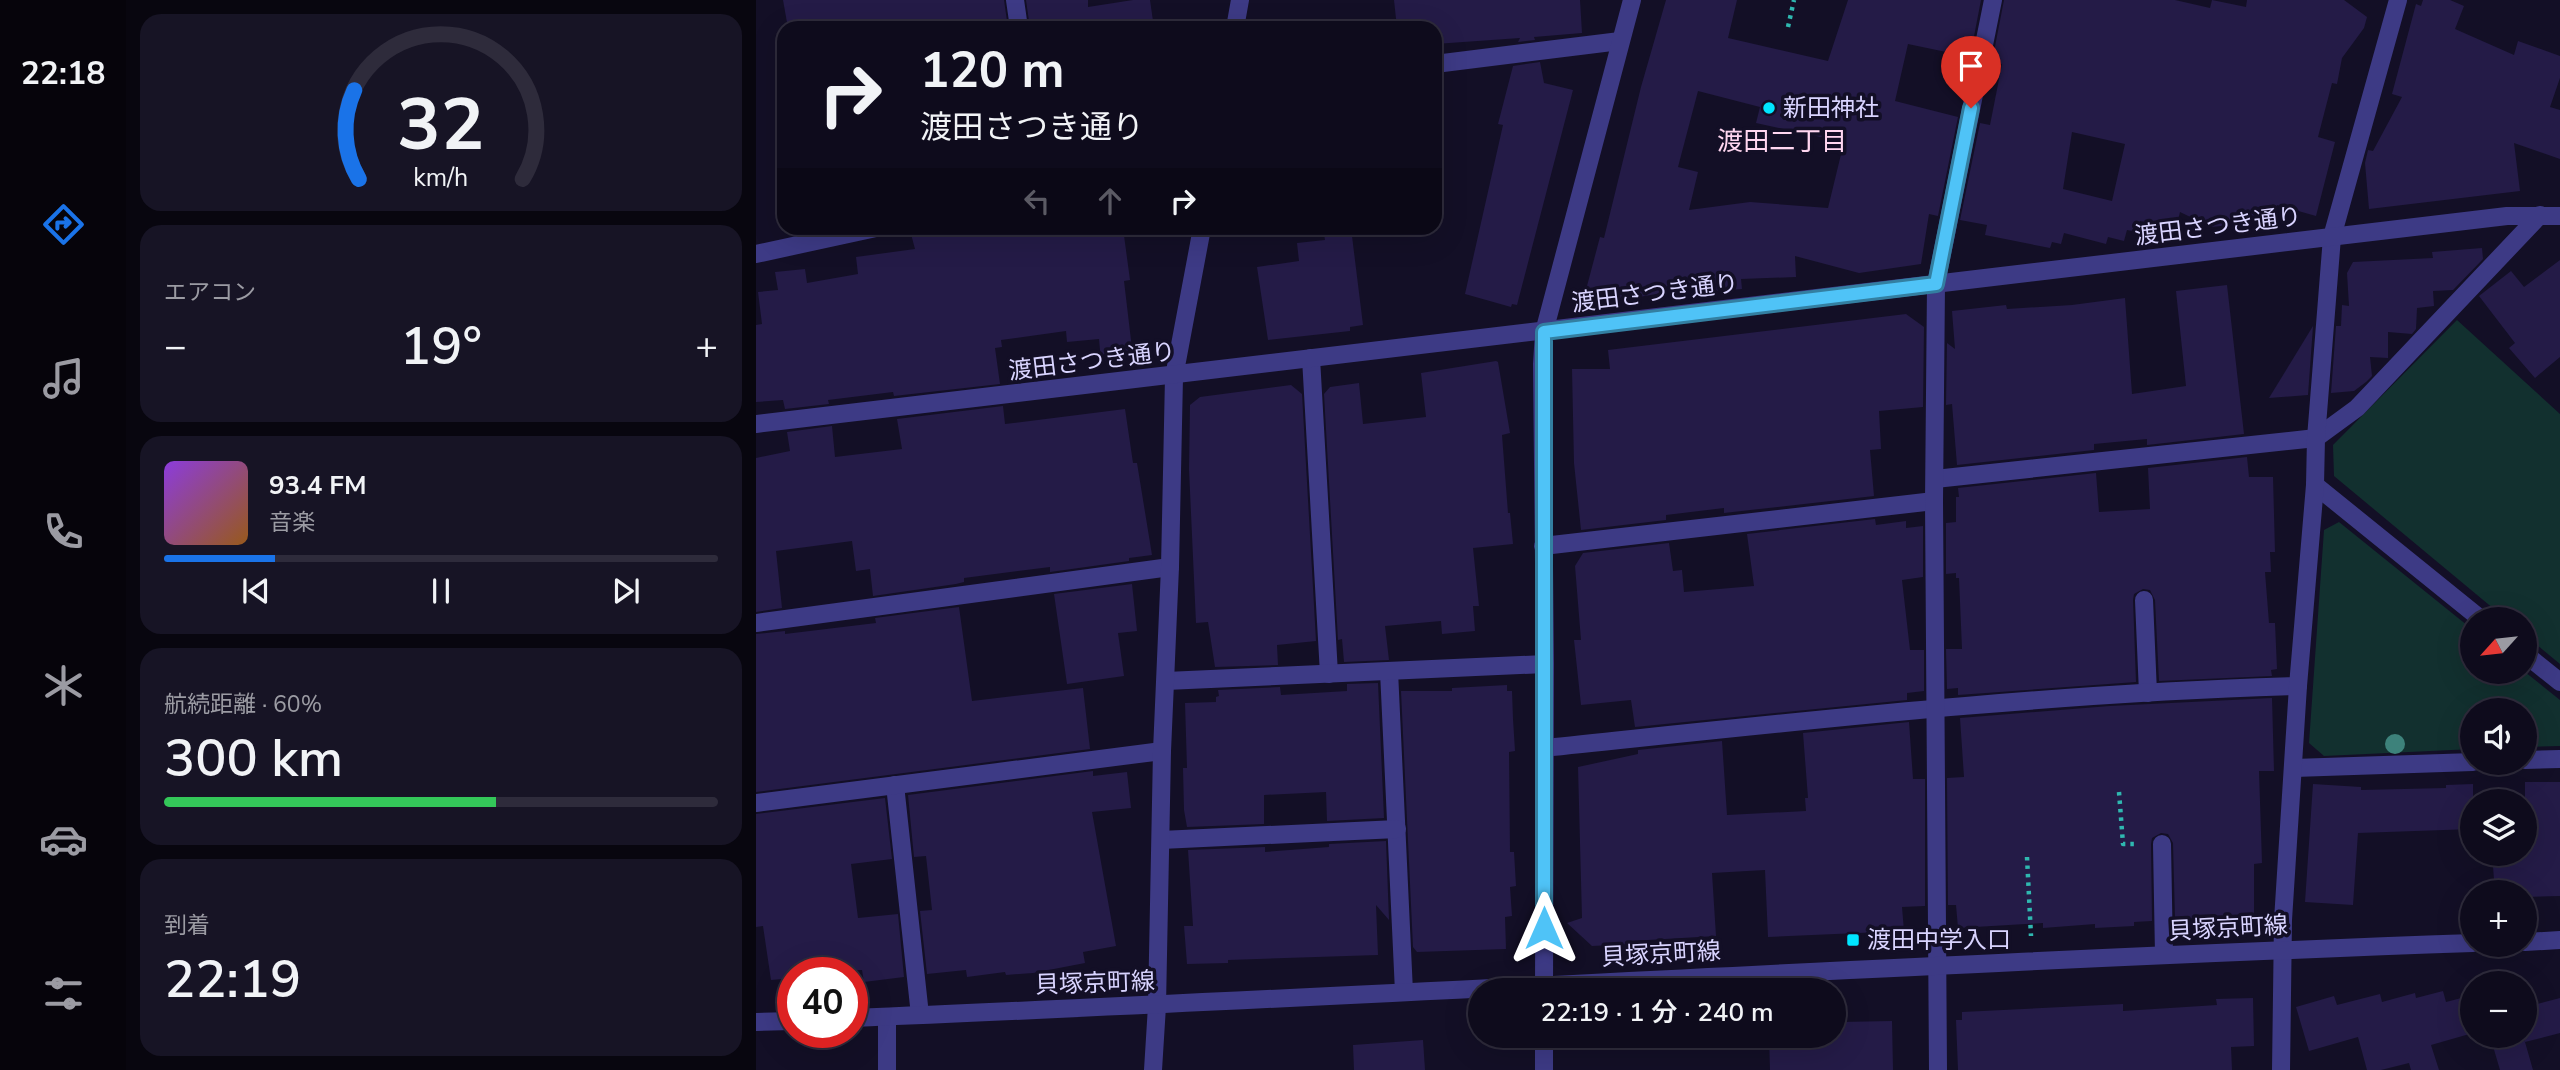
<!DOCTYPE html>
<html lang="ja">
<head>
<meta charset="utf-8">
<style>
	body { margin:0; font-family:"Nunito Sans","Noto Sans JP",sans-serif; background:#171425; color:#f1f3f6; height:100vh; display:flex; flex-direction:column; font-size:26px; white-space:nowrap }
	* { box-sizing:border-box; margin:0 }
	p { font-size:23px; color:#9b9ba3 }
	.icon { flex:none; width:38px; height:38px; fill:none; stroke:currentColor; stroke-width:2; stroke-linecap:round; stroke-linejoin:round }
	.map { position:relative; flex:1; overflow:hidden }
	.sheet { display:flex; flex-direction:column; gap:14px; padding:14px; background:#08060f; width:630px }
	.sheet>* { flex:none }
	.top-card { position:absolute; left:21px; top:21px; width:665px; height:214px; border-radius:21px; box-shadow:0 7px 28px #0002,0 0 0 2px #2e2b3b; background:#0e0b1c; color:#f1f3f6; overflow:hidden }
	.needle { width:46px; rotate:243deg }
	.tools { position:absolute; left:1704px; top:607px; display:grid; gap:14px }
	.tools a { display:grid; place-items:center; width:77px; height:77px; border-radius:50%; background:#0e0b1c; box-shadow:0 7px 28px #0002,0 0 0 2px #2e2b3b; font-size:35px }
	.speed { position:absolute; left:21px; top:957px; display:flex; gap:14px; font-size:35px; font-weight:700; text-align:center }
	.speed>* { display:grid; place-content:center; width:91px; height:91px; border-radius:50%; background:#0e0b1c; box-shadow:0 7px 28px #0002,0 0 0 2px #2e2b3b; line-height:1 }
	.speed .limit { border:10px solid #d22; background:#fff; color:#111 }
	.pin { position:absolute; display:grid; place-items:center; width:60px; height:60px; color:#fff; margin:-72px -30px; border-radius:50% 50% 50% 0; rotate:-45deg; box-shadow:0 0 7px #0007 }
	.pin .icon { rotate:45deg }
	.me { position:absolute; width:77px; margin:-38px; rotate:0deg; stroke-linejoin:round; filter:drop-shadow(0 0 5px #0008) }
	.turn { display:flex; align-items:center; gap:24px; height:147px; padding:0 28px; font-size:32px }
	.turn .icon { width:91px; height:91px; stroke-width:2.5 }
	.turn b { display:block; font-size:49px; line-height:60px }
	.lanes { display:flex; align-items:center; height:66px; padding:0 28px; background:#0003; justify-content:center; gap:35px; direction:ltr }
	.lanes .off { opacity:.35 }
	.big { font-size:52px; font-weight:600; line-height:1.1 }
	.sheet .card { flex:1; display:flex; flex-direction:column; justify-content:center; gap:10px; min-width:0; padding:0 24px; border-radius:21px; background:#171425 }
	.sheet .dial { align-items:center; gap:0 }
	.dial svg { height:182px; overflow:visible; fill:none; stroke:#2e2b3b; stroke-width:7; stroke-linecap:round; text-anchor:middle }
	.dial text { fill:#f1f3f6; stroke:none }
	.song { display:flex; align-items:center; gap:21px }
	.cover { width:84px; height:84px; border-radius:10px; background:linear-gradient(135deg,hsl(270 70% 55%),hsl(30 70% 35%)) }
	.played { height:7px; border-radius:4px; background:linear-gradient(90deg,#1a73e8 20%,#2e2b3b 20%) }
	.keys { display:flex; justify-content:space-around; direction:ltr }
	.heat { display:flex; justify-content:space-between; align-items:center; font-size:38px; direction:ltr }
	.charge { height:10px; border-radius:5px; background:linear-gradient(90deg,#34c759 60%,#2e2b3b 0) }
	.trip { position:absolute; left:712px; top:978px; width:378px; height:70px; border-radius:35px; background:#0e0b1c; box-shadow:0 7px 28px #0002,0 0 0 2px #2e2b3b; font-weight:600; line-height:70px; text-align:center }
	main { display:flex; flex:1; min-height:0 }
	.tab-bar { display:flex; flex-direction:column; width:126px; justify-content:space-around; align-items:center; background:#06040b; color:#9b9ba3 }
	.tab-bar .icon { width:49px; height:49px }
	.tab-bar .on { color:#1a73e8 }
	.tab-bar b { font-size:32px; color:#f1f3f6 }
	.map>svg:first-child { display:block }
	.green { fill:#12302f }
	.building { fill:#241b47; fill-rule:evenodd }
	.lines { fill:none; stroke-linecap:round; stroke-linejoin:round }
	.path { stroke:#2fb8b0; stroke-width:4.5; stroke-dasharray:3.5 5; stroke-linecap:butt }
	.service { stroke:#3d3a85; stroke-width:18 }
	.minor { stroke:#3d3a85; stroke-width:18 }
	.tertiary { stroke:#3d3a85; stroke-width:18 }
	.tree { fill:#3d827b }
	.route-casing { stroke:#337fa1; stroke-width:18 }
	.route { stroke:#4fc3f7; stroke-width:12 }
	.poi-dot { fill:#00e5ff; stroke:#130f26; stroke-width:2.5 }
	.labels { text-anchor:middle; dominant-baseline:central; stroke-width:7; stroke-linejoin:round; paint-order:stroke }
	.poi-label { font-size:24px; fill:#d9d4ff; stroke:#130f26; text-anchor:start }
	.street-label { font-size:24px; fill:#d9d4ff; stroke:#130f26 }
	.neighbourhood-label { font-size:26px; fill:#ffd6f0; stroke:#130f26 }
</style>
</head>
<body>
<main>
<nav class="tab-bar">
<b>22:18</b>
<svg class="icon on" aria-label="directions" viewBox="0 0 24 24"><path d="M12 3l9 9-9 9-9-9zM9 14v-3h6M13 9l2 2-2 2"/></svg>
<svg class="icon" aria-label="music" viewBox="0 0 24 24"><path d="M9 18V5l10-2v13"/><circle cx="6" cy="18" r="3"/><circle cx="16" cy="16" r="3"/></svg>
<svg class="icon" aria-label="phone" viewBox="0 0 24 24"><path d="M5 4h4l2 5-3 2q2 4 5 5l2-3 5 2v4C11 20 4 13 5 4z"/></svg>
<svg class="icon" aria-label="climate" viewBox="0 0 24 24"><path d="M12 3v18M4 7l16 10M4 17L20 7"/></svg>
<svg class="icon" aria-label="car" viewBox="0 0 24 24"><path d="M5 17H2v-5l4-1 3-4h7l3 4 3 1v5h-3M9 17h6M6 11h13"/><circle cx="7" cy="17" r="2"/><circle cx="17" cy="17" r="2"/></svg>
<svg class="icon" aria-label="filters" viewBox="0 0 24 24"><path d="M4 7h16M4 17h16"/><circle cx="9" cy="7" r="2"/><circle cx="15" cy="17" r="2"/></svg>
</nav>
<section class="sheet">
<div class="card dial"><svg viewBox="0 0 100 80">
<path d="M14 69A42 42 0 1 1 86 69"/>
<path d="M14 69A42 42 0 0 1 12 30" stroke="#1a73e8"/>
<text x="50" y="56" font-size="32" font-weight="700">32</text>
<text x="50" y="72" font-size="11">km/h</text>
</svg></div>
<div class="card"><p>エアコン</p>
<div class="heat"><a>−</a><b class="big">19°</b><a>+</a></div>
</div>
<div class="card">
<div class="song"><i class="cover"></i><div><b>93.4 FM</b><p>音楽</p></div></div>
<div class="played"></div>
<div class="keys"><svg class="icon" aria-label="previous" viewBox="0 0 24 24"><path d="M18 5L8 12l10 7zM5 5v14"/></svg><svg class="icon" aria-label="pause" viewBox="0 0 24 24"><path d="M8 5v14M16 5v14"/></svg><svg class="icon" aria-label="next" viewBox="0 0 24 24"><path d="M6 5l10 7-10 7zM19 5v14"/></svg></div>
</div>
<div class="card"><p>航続距離 · 60%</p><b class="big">300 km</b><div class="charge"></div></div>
<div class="card"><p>到着</p><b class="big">22:19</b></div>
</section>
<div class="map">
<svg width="1804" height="1070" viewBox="0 0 1804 1070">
	<rect width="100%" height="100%" fill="#130f26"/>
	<g class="green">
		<path d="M 1701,320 L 1804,414 L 1804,664 L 1769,635 L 1769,620 L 1750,619 L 1578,476 L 1577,445 Z"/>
		<path d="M 1583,522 L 1717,630 L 1717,672 L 1769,672 L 1804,700 L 1804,746 L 1769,747 L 1769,710 L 1717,710 L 1717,749 L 1568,756 L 1553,743 L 1568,530 Z"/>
	</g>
	<g class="building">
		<path d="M 27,0 L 248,0 L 252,28 L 32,28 Z"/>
		<path d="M 270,0 L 332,0 L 332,7 L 377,0 L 394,0 L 398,28 L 274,28 Z"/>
		<path d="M 638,0 L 824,0 L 826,33 L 778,37 L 779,40 L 762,42 L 764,38 L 679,44 L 679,28 L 641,28 Z"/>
		<path d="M 910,0 L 981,0 L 972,38 L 1072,61 L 1092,0 L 1225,0 L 1214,57 L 1152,44 L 1139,101 L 1202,117 L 1182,216 L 1173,214 L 1165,264 L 1103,273 L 1039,256 L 1040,277 L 985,279 L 986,289 L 947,292 L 946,286 L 883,297 L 827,301 L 844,237 L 848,238 L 885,87 ZM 942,91 L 1004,107 L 1000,123 L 1088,142 L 1072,208 L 994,202 L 933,210 L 942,172 L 922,167 Z"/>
		<path d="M 1248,0 L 1419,0 L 1454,8 L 1456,0 L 1490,7 L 1491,0 L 1588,0 L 1611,17 L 1608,28 L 1586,58 L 1581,84 L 1576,83 L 1562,137 L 1579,142 L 1560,216 L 1521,205 L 1517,221 L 1455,227 L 1424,212 L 1420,229 L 1384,221 L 1381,232 L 1371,230 L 1368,241 L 1352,237 L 1350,244 L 1308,233 L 1305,244 L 1296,242 L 1294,248 L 1229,235 L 1231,225 L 1204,220 L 1224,123 L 1234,125 L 1246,64 L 1236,62 ZM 1316,132 L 1369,144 L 1356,201 L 1307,189 Z"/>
		<path d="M 1667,0 L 1694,0 L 1708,6 L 1699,29 L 1758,55 L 1762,41 L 1804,56 L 1804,78 L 1794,107 L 1804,110 L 1804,159 L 1758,143 L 1764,191 L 1613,209 L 1609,163 L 1612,150 L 1617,151 L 1646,97 L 1636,94 L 1660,4 L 1665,6 Z"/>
		<path d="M 784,62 L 788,83 L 817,90 L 761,305 L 756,304 L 755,307 L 709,294 L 747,125 L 742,124 L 757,66 Z"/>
		<path d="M 182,228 L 367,228 L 374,280 L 368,281 L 377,357 L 345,361 L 343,339 L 311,342 L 310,331 L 245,340 L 246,347 L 239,348 L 244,384 L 138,396 L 137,392 L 72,400 L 73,404 L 29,409 L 27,400 L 0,402 L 0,325 L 6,324 L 2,292 L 22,290 L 19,272 L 49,269 L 51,283 L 102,274 L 100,257 L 159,249 L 155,234 Z"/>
		<path d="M 567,228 L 595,228 L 607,325 L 594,327 L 594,331 L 512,340 L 501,267 L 543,261 L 541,243 L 569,240 Z"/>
		<path d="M 1726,248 L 1727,259 L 1697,290 L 1677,291 L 1678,306 L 1661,308 L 1660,329 L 1656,334 L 1632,332 L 1632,358 L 1614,357 L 1616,376 L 1610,382 L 1598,391 L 1575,393 L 1580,326 L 1585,326 L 1586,305 L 1593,306 L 1591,273 L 1597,262 L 1677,258 L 1676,252 Z"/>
		<path d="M 1804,260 L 1804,357 L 1779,378 L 1753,348 L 1759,343 L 1723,296 L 1755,271 L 1768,287 Z"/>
		<path d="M 1471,285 L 1488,434 L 1391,445 L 1391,439 L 1338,444 L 1338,450 L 1201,465 L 1196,404 L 1190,405 L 1191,343 L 1199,349 L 1196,311 L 1250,305 L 1251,309 L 1316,305 L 1369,298 L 1376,394 L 1430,386 L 1420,291 Z"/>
		<path d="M 1150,314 L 1168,327 L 1167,407 L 1123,411 L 1125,449 L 1114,450 L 1118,496 L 968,513 L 968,508 L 910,515 L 910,520 L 825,530 L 818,463 L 816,369 L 854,369 L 852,350 Z"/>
		<path d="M 1557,326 L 1552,395 L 1513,398 Z"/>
		<path d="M 740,361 L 742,362 L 754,433 L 746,435 L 752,513 L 754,513 L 757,544 L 717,548 L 723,606 L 717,606 L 719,631 L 686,634 L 685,621 L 629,626 L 633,660 L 588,662 L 586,639 L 582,640 L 568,394 L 574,387 L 603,383 L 607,424 L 670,417 L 665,373 Z"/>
		<path d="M 535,385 L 546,394 L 560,641 L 521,645 L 522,665 L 459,667 L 452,622 L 440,623 L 433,469 L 434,405 L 444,397 Z"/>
		<path d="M 247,406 L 249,424 L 369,409 L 377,463 L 381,463 L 396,555 L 373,558 L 373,561 L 294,572 L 294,567 L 208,578 L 208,582 L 200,584 L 117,596 L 114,569 L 100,571 L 96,541 L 20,551 L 26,608 L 0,612 L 0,458 L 34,451 L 31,432 L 76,426 L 79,457 L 146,449 L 141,419 Z"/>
		<path d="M 1491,457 L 1493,477 L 1517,477 L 1519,552 L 1514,552 L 1515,572 L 1509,572 L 1513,623 L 1519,623 L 1521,669 L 1515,670 L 1516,676 L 1403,681 L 1399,600 L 1394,590 L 1387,589 L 1378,594 L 1377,600 L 1380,682 L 1202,695 L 1202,688 L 1191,689 L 1190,649 L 1206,649 L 1203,578 L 1200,578 L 1200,573 L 1190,574 L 1190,523 L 1200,522 L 1200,497 L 1203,497 L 1202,488 L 1340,473 L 1343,512 L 1394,509 L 1392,468 Z"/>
		<path d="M 1119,519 L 1120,525 L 1150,521 L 1150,528 L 1167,526 L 1167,577 L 1146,580 L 1154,650 L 1168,650 L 1168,691 L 1151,693 L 1151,700 L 879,727 L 875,700 L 825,705 L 818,640 L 825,640 L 819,566 L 827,553 L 913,543 L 917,571 L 926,570 L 928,592 L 998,586 L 991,534 Z"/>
		<path d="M 376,584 L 381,631 L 362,633 L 368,676 L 311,684 L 298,594 Z"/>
		<path d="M 203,607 L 216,701 L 327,688 L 334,749 L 0,792 L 0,634 L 29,631 L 29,634 L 120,623 L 119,618 Z"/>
		<path d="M 622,683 L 628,818 L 571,821 L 570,792 L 508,795 L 508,824 L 431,827 L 428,810 L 427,768 L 431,768 L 429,703 L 460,702 L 460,697 L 463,696 L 462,690 L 524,687 L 525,695 L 591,691 L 591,684 Z"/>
		<path d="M 751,685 L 751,691 L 756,691 L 757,719 L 759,751 L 753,752 L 754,852 L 758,852 L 760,886 L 754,887 L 756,916 L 749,917 L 750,949 L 661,952 L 657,947 L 645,691 L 696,691 L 696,688 Z"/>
		<path d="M 1516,698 L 1518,771 L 1503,771 L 1506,863 L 1498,864 L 1498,916 L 1419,919 L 1417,843 L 1412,834 L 1405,833 L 1396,838 L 1395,844 L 1396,921 L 1378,922 L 1378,926 L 1339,928 L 1339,924 L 1287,928 L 1287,923 L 1202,928 L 1200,905 L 1192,905 L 1191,778 L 1208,777 L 1204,718 L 1354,706 Z"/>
		<path d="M 1153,722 L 1157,779 L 1169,779 L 1169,906 L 1146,907 L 1148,931 L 1012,937 L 1009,870 L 956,873 L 960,936 L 875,941 L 875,944 L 836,946 L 811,923 L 826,918 L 822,767 L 882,754 L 882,750 L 966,741 L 971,815 L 1050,811 L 1049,798 L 1052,798 L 1047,733 Z"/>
		<path d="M 337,771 L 337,776 L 371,772 L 375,808 L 336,812 L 360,946 L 327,952 L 329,963 L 277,973 L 250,975 L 249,972 L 211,977 L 210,970 L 171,974 L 164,911 L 176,910 L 170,856 L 158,857 L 152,795 Z"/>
		<path d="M 1769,782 L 1804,782 L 1804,896 L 1769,897 L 1769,892 L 1739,892 L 1736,854 L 1769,854 Z"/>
		<path d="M 1557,784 L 1605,787 L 1605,790 L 1690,788 L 1690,785 L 1717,784 L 1717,829 L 1602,833 L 1597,905 L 1549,902 Z"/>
		<path d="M 129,798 L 136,859 L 95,864 L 102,918 L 142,914 L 148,977 L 108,982 L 106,970 L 37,973 L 37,978 L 15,980 L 7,926 L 0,927 L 0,814 Z"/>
		<path d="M 630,841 L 633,920 L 620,905 L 622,955 L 472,960 L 472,963 L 431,964 L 428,926 L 437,926 L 432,850 L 509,847 L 509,852 L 573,847 L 573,844 Z"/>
		<path d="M 1687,991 L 1690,1002 L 1717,995 L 1717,1033 L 1675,1045 L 1683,1070 L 1655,1070 L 1653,1063 L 1625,1070 L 1611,1070 L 1602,1037 L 1553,1051 L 1540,1007 L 1578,996 L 1581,1005 L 1624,994 L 1626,1002 L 1659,993 L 1660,998 Z"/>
		<path d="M 1497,998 L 1498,1046 L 1475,1047 L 1476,1070 L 1202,1070 L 1200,1020 L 1206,1020 L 1206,1012 L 1367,1004 L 1367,1011 L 1461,1005 L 1460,999 Z"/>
		<path d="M 1804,998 L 1804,1033 L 1769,1042 L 1777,1070 L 1744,1070 L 1734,1036 L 1768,1036 L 1769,1042 L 1769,1007 Z"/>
		<path d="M 1136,1021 L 1137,1070 L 1014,1070 L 1013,1036 L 1084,1036 L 1084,1022 Z"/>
		<path d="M 667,1040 L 669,1070 L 598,1070 L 597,1045 Z"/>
	</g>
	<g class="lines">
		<g class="path">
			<path d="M 1032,27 L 1038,0"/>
			<path d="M 1363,792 L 1367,844 L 1380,844"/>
			<path d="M 1271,857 L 1275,936"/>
		</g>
		<g class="service">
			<path d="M 259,0 L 263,28"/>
			<path d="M 0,254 L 120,228"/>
			<path d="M 555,358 L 573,674"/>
			<path d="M 1179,479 L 1560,438 L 1601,408 L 1784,215"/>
			<path d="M 787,546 L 1178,501"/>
			<path d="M 1388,600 L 1392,693"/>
			<path d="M 0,623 L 414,567"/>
			<path d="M 633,671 L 648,992"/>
			<path d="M 410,681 L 789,664"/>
			<path d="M 788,748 C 1039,722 1290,693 1542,686"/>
			<path d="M 139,785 L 164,1015"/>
			<path d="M 0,803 L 406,751"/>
			<path d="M 405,840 L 641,829"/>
			<path d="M 1406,844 L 1408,955"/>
			<path d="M 131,1070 L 131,1017"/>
		</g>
		<g class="minor">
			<path d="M 479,28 L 484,0"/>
			<path d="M 679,64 L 864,41"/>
			<path d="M 1559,485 L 1726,620"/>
			<path d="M 1769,654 L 1804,682"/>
			<path d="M 1769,760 L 1804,759"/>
			<path d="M 1538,768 L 1717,762"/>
			<path d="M 397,1070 L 401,1006 L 406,751 L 414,567 L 418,377 L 446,228"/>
			<path d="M 1182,1070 L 1178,501 L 1180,284 L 1237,0"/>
			<path d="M 1525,1070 L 1527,920 L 1542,686 L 1559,485 L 1560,438 L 1576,237 L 1642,0"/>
		</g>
		<g class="tertiary">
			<path d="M 0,424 L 1751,216 L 1804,216"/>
			<path d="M 1769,942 L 1804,940"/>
			<path d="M 788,990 L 789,664 L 786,364 L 788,332 L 876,0"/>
			<path d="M 96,1018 C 637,996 1176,962 1717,943"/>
			<path d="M 0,1022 L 37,1021"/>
			<path d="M 788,1036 L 788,1070"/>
		</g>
	</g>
	<circle class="tree" cx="1639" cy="744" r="10"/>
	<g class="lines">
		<g class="route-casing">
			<path id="route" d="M 788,928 L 788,332 L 1180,284 L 1215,108"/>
		</g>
		<use href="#route" class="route"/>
	</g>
	<g class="poi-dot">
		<circle cx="1013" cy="108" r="7"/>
		<rect x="1090" y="933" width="14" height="14" rx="3.5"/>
	</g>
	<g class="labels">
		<g class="poi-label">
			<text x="1027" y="108">新田神社</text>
			<text x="1111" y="940">渡田中学入口</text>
		</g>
		<g class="street-label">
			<text transform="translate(1462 226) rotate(-7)">渡田さつき通り</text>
			<text transform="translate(899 293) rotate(-7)">渡田さつき通り</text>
			<text transform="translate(336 361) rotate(-7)">渡田さつき通り</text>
			<text transform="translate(1472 928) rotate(-3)">貝塚京町線</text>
			<text transform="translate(905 954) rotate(-3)">貝塚京町線</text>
			<text transform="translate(339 983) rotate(-2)">貝塚京町線</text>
		</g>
		<g class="neighbourhood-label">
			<text x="1026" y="141">渡田二丁目</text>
		</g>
	</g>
</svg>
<div class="tools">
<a><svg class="needle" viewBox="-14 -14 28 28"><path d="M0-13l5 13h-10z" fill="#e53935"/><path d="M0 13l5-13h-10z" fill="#9b9ba3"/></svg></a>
<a><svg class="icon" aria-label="sound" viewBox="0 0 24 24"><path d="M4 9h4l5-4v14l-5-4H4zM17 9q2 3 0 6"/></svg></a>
<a><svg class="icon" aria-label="layers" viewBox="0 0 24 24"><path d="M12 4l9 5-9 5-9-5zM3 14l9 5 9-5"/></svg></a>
<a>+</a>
<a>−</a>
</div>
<div class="speed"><div class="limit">40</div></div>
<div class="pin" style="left:1215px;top:108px;background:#d93025"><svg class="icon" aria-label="arrive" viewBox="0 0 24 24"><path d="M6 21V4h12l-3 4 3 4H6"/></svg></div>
<svg class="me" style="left:788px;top:928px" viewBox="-20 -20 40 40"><path d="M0-17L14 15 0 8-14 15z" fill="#4fc3f7" stroke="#fff" stroke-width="4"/></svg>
<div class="trip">22:19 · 1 分 · 240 m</div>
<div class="top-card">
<div class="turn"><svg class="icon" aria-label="right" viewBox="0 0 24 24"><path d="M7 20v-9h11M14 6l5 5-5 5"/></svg><div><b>120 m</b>渡田さつき通り</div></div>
<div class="lanes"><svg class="icon off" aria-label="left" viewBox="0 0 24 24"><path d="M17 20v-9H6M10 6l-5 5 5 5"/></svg><svg class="icon off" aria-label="ahead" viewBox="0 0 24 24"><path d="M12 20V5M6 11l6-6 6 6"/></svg><svg class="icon" aria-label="right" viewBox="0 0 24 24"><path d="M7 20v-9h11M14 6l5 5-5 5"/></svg></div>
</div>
</div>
</main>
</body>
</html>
